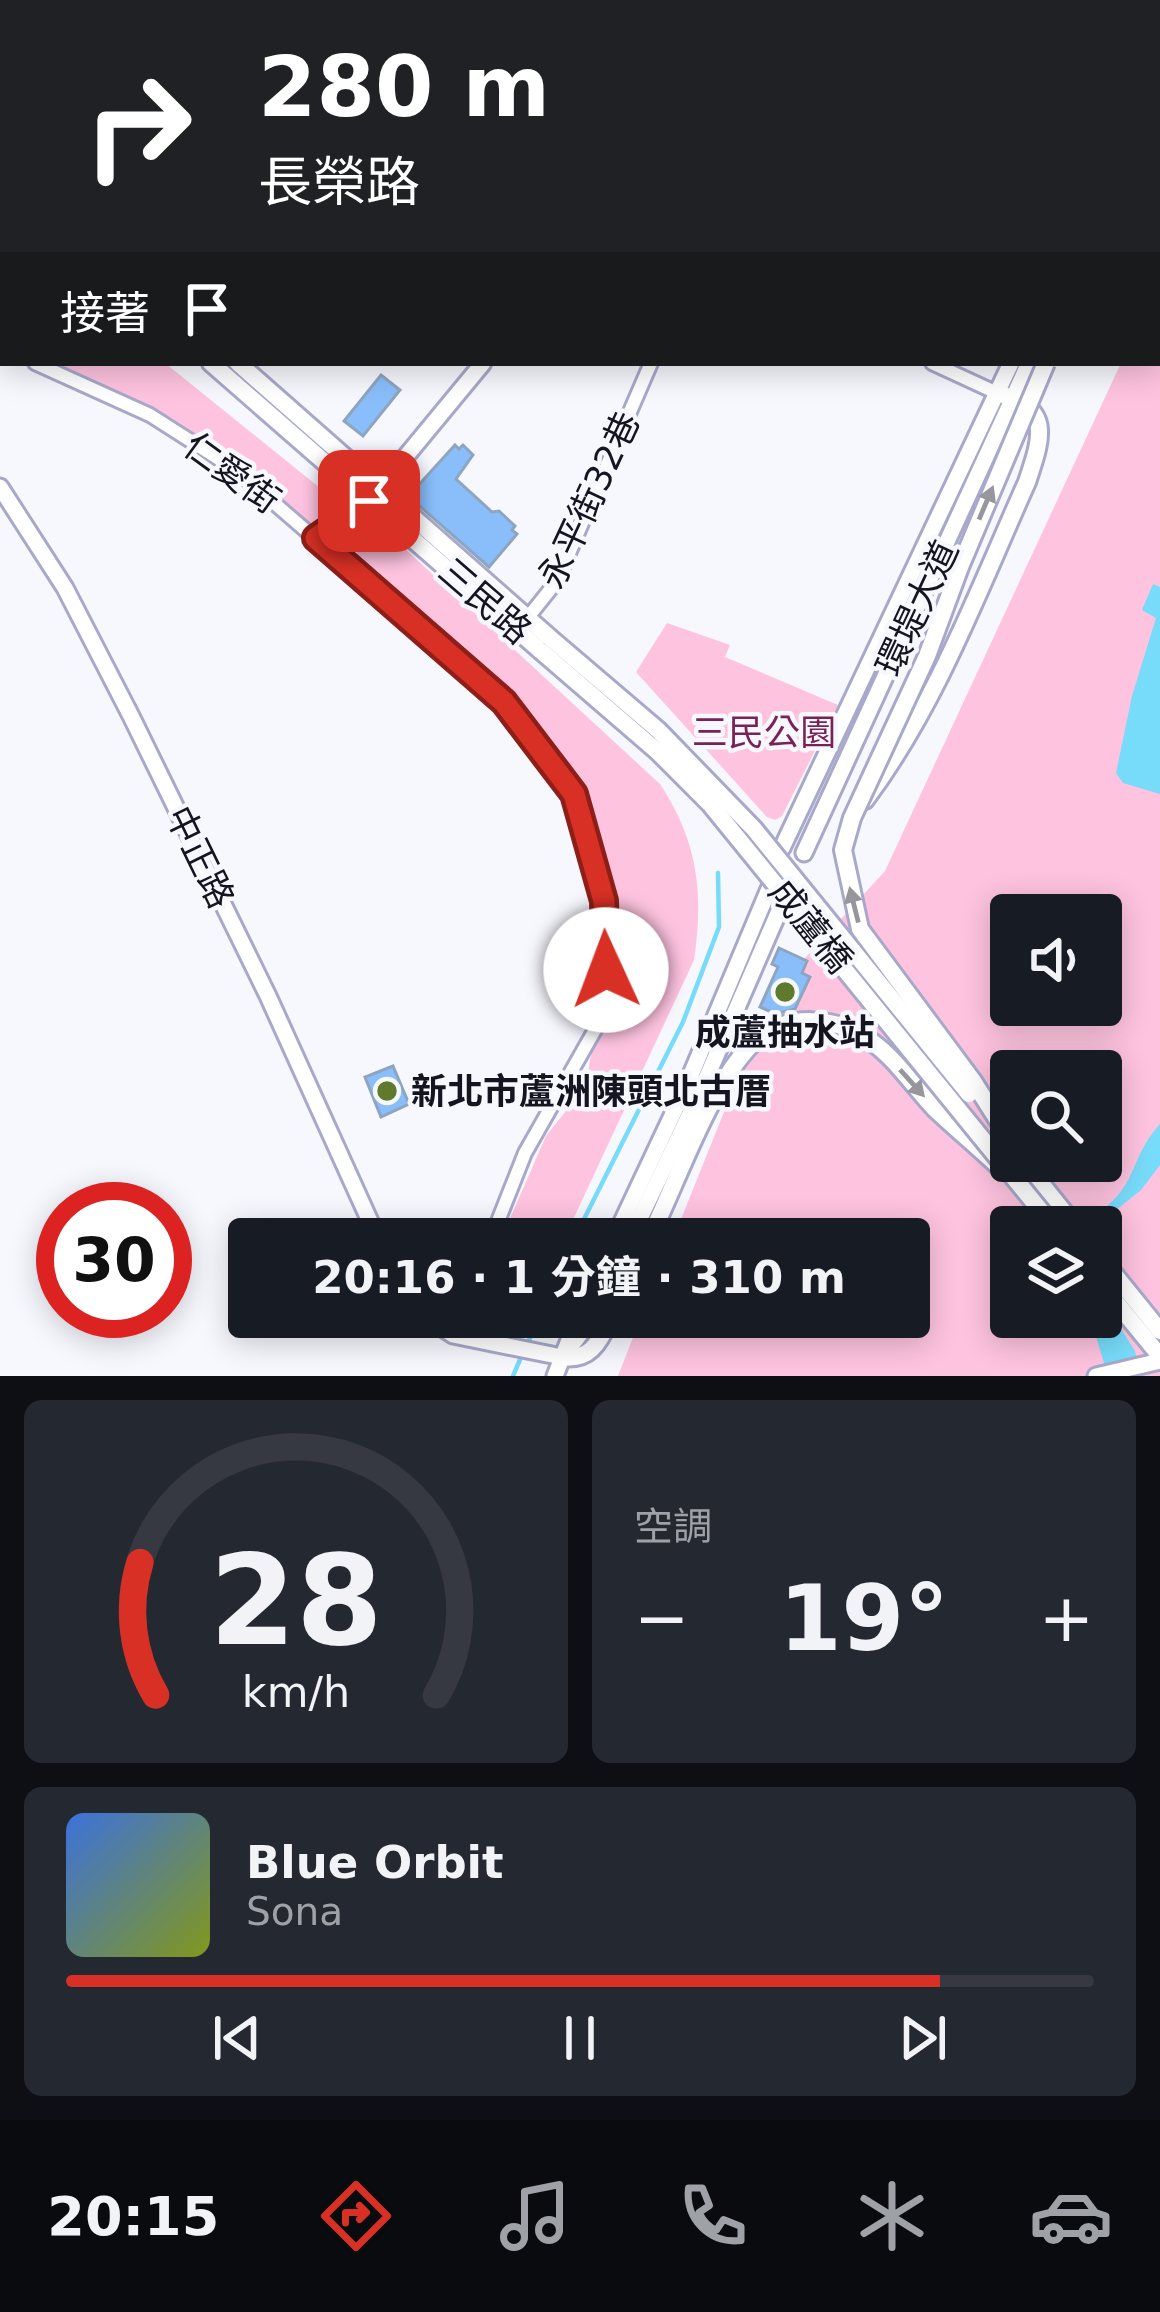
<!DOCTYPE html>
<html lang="zh-TW">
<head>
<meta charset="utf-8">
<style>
	body { margin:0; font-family:"DejaVu Sans","Noto Sans TC",sans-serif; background:#242831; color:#f1f3f6; height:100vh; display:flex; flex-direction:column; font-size:45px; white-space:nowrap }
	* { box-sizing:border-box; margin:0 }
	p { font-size:39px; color:#9ea1a6 }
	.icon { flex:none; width:66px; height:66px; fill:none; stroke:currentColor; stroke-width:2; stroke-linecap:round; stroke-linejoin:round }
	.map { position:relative; height:1376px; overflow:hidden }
	.panel { display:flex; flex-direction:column; gap:24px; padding:24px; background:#0d0f14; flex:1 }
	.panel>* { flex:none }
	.guide { position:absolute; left:0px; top:0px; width:1161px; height:366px; box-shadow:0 6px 30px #0003; background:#202124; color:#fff; overflow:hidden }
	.fabs { position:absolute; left:990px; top:894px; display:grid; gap:24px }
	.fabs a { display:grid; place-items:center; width:132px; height:132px; border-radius:12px; background:#171b24; box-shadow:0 6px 30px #0003; font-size:60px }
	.speed { position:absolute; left:36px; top:1182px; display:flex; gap:24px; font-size:60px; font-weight:700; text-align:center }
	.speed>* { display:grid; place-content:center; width:156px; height:156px; border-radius:50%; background:#171b24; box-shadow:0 6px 30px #0003; line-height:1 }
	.speed .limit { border:18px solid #d22; background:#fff; color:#111 }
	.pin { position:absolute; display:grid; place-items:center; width:102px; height:102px; color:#fff; margin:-51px; border-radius:24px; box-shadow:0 6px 18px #0006 }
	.me { position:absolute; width:132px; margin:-66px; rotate:358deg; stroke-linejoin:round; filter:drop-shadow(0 0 9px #0008) }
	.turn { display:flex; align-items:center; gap:42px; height:252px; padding:0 60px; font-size:54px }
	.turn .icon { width:156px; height:156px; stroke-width:2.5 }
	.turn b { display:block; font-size:84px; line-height:102px }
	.then { display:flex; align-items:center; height:114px; padding:0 60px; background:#0003; gap:24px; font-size:45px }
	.big { font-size:90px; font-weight:700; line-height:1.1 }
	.panel .tile { flex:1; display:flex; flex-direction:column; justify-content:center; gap:18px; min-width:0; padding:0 42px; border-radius:18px; background:#242831 }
	.panel .dial { align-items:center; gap:0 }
	.dial svg { height:312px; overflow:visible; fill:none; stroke:#363941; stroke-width:7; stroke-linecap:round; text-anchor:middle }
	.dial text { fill:#f1f3f6; stroke:none }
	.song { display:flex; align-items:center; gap:36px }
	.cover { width:144px; height:144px; border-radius:18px; background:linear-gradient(135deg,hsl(220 70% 55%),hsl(70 70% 35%)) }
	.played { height:12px; border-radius:6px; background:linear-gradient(90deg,#d93025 85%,#363941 85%) }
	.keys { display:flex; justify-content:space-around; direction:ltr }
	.heat { display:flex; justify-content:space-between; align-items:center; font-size:66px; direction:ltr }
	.panel .tiles { flex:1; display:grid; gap:24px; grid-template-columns:1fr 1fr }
	.tile:last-child { grid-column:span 2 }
	.trip { position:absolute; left:228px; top:1218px; width:702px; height:120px; border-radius:12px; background:#171b24; box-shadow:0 6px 30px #0003; font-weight:700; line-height:120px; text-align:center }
	.tab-bar { display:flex; height:192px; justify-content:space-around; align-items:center; background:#090b0e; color:#9ea1a6 }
	.tab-bar .icon { width:84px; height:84px }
	.tab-bar .on { color:#d93025 }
	.tab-bar b { font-size:54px; color:#f1f3f6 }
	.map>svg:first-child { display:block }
	.green { fill:#fec3df; fill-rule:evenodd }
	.water { fill:#77dbfa }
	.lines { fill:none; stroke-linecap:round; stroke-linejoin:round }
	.stream { stroke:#77dbfa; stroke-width:4.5 }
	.building { fill:#89befb; stroke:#8ea5bf; stroke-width:3 }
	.minor-casing { stroke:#a8a9ca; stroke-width:18 }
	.tertiary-casing { stroke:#a8a9ca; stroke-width:21 }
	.secondary-casing { stroke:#a8a9ca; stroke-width:22 }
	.minor { stroke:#fff; stroke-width:12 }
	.tertiary { stroke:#fff; stroke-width:15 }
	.secondary { stroke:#fff; stroke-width:16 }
	.secondary-bridge-casing { stroke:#a8a9ca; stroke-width:22; stroke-linecap:butt }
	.secondary-bridge { stroke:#fff; stroke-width:16 }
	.oneway { fill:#96969b }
	.route-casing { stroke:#8d1f18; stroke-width:30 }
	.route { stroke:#d93025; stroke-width:21 }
	.poi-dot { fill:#607a2d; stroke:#f7f7fe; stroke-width:4.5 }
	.labels { text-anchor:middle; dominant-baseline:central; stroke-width:9; stroke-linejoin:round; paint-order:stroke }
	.street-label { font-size:36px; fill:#151521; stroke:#f7f7fe }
	.park-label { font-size:36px; fill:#7a2256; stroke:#f7f7fe }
	.poi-label { font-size:36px; font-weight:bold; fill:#151521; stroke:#f7f7fe }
</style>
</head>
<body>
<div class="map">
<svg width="1160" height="1376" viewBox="0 0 1160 1376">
	<rect width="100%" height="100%" fill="#f7f7fe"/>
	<g class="green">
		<path d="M 1160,279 L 1160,1376 L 618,1376 L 641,1317 L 909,1317 L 909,1239 L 673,1239 L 771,995 L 885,871 L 1121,363 L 1158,363 ZM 1011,915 L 1101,915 L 1101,1005 L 1011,1005 ZM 1011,1071 L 1101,1071 L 1101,1161 L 1011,1161 ZM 1011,1227 L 1101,1227 L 1101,1317 L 1011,1317 Z"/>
		<path d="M 44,363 L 165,363 L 351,513 L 316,538 L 224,463 Z"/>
		<path d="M 389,539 L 403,547 L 660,784 C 698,842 704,893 694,960 L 564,1239 L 501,1239 L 546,1136 L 586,1086 L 591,1054 L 608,1019 L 614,980 L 609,903 L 590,823 L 556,755 L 509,700 L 360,569 L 355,557 L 358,551 Z"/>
		<path d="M 667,623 L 730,645 L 725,657 L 838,705 L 782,816 L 775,820 L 767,817 L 636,672 Z"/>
	</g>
	<g class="water">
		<path d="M 1153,584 L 1160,587 L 1160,794 L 1123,783 L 1116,773 L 1132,696 L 1156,618 L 1142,610 Z"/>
		<path d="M 1160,1124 L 1160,1165 L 1141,1190 L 1116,1210 L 1106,1235 L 1113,1316 L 1135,1351 L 1141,1376 L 1108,1376 L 1090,1317 L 1101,1317 L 1101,1227 L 1092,1227 L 1094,1214 C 1137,1192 1129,1157 1160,1124 Z"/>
	</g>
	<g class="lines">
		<g class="stream">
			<path d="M 574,1239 L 683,1022 L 719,927 L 718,873"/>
			<path d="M 527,1345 L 539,1317"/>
			<path d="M 513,1376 L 522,1355"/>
		</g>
	</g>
	<g class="building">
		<path d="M 381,375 L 400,390 L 363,436 L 344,421 Z"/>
		<path d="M 455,445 L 459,449 L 463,445 L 473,455 L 456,479 L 492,512 L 499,511 L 515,526 L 512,530 L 517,534 L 489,567 L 415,502 L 415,489 Z"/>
		<path d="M 779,948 L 807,961 L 802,973 L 810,977 L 795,1009 L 776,1014 L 760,1007 L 778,967 L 772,964 Z"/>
		<path d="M 393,1066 L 409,1104 L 381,1117 L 365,1077 Z"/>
	</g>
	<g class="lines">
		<g class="minor-casing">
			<g id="minor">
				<path d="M 1008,0 L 1015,3"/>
				<path d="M 127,3 L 128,0"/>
				<path d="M 439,3 L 440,0"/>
				<path d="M 821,3 L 823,0"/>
				<path d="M 0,11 L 3,13"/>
				<path d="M 0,347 L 3,349"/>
				<path d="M 35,363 L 150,415 L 236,470 L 504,702 L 574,794 L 604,901 L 606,970 L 596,1028 L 525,1153 L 491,1239"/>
				<path d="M 932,363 L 997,393"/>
				<path d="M 525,621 L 557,581 L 651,363"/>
				<path d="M 453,1335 L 460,1317"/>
			</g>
		</g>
		<g class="tertiary-casing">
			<g id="tertiary">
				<path d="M 605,3 L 606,0"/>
				<path d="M 1158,33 L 1160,28"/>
				<path d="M 1158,83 L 1160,79"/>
				<path d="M 0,487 L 65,588 L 131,716 L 268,996 L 378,1239"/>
				<path d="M 316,538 L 369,501 L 483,363"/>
				<path d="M 782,848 L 1011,363"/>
				<path d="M 804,853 L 1029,363"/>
				<path d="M 614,1239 L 687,1084 L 769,889"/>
				<path d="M 630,1239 L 699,1095 L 782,904"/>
				<path d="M 425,1317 L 453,1335 L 562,1357"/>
				<path d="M 568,1350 L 593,1317"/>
				<path d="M 555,1376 L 578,1317"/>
				<path d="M 1096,1376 L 1160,1361"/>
			</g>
		</g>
		<g class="secondary-casing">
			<g id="secondary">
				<path d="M 1158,125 L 1160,121"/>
				<path d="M 0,186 L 3,188"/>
				<path d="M 0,207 L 3,209"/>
				<path d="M 211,363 L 541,651"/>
				<path d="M 238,363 L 549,637"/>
				<path d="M 865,800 C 936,705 979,589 1027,482 C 1042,437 1053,408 997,393"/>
				<path d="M 1023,1161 L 1076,1227"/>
				<path d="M 649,1239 C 677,1183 709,1086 753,1043 C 785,1012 837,1016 872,1042 C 896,1059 914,1087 935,1109 C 955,1128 977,1146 997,1165"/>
				<path d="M 1101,1258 L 1160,1331"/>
				<path d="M 1101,1284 L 1160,1356"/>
				<path d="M 562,1357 C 592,1361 599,1341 611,1317"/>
			</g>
		</g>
		<use href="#minor" class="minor"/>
		<use href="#tertiary" class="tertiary"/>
		<use href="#secondary" class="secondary"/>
		<g class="secondary-bridge-casing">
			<g id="secondary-bridge">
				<path d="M 549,637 L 658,730 L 754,829 L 969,1094"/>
				<path d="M 541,651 L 658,752 L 710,804 L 1054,1227"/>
				<path d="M 1011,1141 L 973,1081 L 860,929 L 843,850 L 852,818 L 927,656 L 960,567 L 1046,363"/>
			</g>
		</g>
		<use href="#secondary-bridge" class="secondary-bridge"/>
	</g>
	<defs><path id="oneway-solid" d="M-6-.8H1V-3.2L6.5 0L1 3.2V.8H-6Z" transform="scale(3)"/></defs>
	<g class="oneway">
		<use href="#oneway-solid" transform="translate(986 503) rotate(-67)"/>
		<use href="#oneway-solid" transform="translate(854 905) rotate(-104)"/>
		<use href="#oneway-solid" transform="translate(912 1083) rotate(48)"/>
	</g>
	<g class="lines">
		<g class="route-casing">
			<path id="route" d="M 369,501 L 316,538 L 504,702 L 574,794 L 604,901 L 606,970"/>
		</g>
		<use href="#route" class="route"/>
	</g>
	<g class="poi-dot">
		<circle cx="785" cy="992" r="12"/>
		<circle cx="387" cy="1091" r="12"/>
	</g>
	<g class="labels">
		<g class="street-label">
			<text transform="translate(232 473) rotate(36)">仁愛街</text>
			<text transform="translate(589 500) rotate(-65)">永平街32巷</text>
			<text transform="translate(485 601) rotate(41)">三民路</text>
			<text transform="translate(917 608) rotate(-65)">環堤大道</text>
			<text transform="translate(200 857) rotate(64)">中正路</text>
			<text transform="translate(811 926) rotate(51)">成蘆橋</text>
		</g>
		<g class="park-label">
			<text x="764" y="732">三民公園</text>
		</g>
		<g class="poi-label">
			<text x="785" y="1032">成蘆抽水站</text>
			<text x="411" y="1091" text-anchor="start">新北市蘆洲陳頭北古厝</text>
		</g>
	</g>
</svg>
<div class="fabs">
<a><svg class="icon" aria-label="sound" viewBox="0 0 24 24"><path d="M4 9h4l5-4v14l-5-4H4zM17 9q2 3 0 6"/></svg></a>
<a><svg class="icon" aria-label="search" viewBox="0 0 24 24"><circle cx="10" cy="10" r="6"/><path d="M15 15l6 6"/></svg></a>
<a><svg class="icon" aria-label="layers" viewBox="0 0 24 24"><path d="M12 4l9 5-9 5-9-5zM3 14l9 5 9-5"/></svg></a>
</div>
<div class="speed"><div class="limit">30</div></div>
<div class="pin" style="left:369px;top:501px;background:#d93025"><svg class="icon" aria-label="arrive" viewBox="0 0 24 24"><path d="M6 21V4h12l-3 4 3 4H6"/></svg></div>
<svg class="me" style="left:606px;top:970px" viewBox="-20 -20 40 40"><circle r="19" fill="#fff"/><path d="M0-13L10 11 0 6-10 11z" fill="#d93025"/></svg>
<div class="trip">20:16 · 1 分鐘 · 310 m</div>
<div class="guide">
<div class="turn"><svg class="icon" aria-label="right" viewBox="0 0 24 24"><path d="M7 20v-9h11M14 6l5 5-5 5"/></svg><div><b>280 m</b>長榮路</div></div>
<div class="then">接著<svg class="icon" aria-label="arrive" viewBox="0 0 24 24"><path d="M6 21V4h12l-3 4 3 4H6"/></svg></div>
</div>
</div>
<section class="panel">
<div class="tiles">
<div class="tile dial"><svg viewBox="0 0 100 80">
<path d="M14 69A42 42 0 1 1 86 69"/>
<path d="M14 69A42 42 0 0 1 10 35" stroke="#d93025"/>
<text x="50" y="56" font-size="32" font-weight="700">28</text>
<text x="50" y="72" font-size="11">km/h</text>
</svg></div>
<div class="tile"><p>空調</p>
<div class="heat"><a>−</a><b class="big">19°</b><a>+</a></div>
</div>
<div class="tile">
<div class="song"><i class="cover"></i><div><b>Blue Orbit</b><p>Sona</p></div></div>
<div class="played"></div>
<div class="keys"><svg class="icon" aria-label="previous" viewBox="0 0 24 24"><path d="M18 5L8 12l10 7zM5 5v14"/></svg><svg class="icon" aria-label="pause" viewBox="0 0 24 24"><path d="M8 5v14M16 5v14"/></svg><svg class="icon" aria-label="next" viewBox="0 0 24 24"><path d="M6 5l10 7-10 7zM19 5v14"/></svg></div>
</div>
</div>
</section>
<nav class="tab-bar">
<b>20:15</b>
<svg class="icon on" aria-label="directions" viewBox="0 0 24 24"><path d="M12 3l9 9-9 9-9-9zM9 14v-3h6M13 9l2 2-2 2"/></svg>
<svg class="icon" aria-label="music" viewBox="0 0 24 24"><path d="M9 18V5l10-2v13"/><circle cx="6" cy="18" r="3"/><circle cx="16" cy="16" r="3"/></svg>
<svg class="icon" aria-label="phone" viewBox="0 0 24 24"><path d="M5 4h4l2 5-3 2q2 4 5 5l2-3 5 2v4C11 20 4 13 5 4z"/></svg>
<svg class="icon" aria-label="climate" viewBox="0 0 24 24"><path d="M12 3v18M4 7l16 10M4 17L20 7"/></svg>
<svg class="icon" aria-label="car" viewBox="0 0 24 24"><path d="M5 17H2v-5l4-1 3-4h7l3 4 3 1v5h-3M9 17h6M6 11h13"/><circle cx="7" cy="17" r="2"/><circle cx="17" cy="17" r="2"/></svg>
</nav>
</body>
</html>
